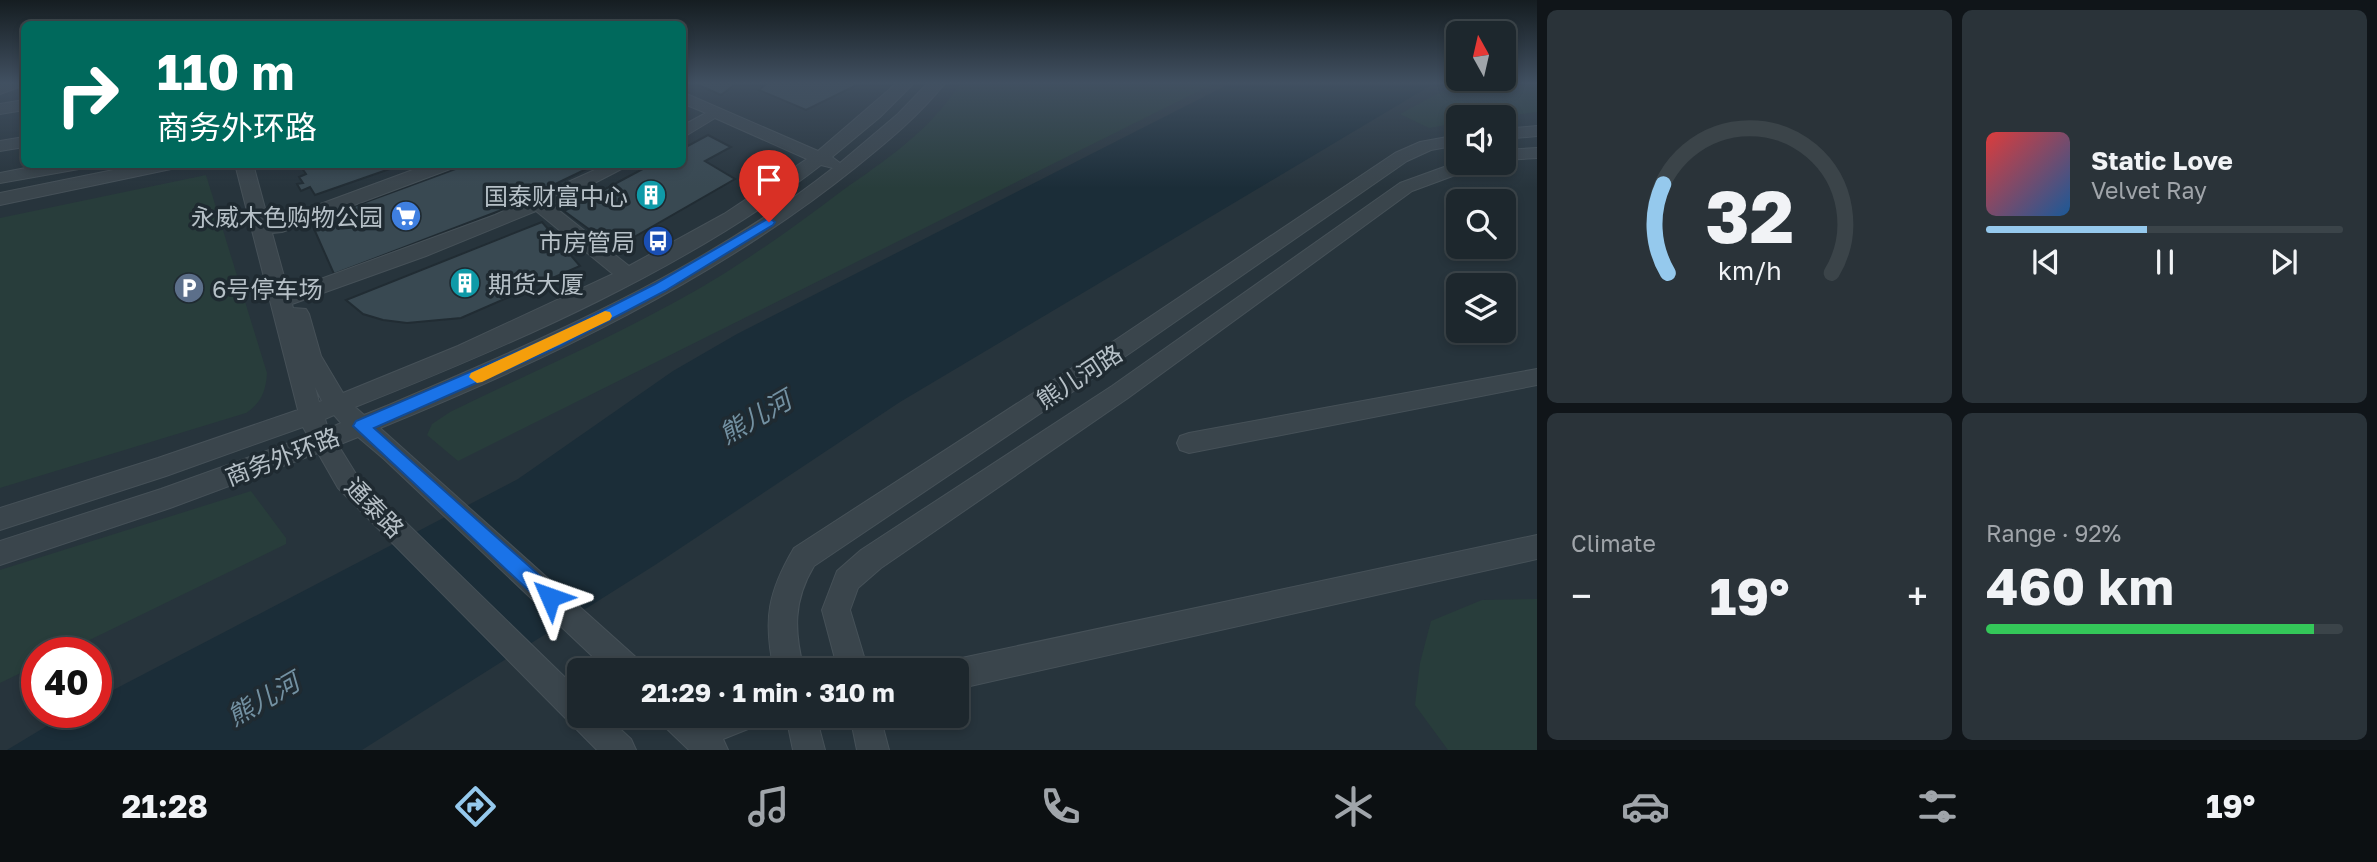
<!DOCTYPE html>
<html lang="en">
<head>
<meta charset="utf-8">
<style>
	body { margin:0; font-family:"Golos Text","Noto Sans SC",sans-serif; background:#2a3339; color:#f1f3f6; height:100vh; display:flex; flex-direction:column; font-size:26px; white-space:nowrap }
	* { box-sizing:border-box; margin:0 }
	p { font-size:23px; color:#a0a5aa }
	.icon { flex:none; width:38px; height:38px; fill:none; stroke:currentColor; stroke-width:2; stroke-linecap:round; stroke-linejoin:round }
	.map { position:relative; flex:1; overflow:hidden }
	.panel { display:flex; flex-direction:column; gap:10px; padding:10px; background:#101519; width:840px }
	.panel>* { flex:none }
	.banner { position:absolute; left:21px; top:21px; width:665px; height:147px; border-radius:10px; box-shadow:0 4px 10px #0003,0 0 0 2px #3b4449; background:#00695c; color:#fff; overflow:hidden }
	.needle { width:46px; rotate:352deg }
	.buttons { position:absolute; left:1446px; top:21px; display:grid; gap:14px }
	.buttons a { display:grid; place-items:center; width:70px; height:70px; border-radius:10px; background:#1d272d; box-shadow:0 4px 10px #0003,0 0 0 2px #3b4449; font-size:35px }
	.speed { position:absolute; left:21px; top:637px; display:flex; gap:14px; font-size:35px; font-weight:700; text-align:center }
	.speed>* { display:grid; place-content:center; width:91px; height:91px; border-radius:50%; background:#1d272d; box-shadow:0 4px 10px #0003,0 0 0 2px #3b4449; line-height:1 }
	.speed .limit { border:10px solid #d22; background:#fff; color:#111 }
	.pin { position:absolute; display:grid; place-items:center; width:60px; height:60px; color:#fff; margin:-72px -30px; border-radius:50% 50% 50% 0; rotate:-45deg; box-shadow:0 0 7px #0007 }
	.pin .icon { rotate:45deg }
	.me { position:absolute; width:77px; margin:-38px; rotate:313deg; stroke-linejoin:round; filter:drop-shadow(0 0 5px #0008) }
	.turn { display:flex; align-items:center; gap:24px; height:147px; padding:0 21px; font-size:32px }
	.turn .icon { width:91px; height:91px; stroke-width:2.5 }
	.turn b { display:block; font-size:49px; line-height:60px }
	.big { font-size:52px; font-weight:700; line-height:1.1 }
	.panel .card { flex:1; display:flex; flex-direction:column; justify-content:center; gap:10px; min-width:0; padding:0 24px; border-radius:10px; background:#2a3339 }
	.panel .dial { align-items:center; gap:0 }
	.dial svg { height:182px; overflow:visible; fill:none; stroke:#3b4449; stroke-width:7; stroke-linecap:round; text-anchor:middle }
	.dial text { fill:#f1f3f6; stroke:none }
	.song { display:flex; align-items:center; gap:21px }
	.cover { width:84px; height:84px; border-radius:10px; background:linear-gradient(135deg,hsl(0 70% 55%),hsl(210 70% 35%)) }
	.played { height:7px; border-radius:4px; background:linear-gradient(90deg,#95c9ed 45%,#3b4449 45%) }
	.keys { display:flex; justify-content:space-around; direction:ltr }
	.heat { display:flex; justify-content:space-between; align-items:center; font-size:38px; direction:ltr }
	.charge { height:10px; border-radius:5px; background:linear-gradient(90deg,#34c759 92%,#3b4449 0) }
	.panel .tiles { flex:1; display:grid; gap:10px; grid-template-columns:repeat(2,1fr) }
	.trip { position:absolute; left:567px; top:658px; width:402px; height:70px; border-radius:10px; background:#1d272d; box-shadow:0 4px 10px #0003,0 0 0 2px #3b4449; font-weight:700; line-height:70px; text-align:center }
	.tab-bar { display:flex; height:112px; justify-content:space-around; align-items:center; background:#0c1012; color:#a0a5aa }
	.tab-bar .icon { width:49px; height:49px }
	.tab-bar .active { color:#95c9ed }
	.tab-bar b { font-size:32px; color:#f1f3f6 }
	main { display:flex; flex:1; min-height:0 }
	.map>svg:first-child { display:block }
	.green { fill:#283d3b }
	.water { fill:#1b2d38 }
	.building { fill:#394952; stroke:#212c33; stroke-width:2 }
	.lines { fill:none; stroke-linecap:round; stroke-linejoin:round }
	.minor-casing { stroke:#465158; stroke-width:2 }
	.minor { fill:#3a454c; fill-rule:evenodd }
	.route { fill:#1a73e8; stroke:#114b97; stroke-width:2 }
	.slow { fill:#f59e0b }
	.labels { text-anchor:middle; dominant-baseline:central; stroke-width:7; stroke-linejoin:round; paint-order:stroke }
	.poi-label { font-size:24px; fill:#b6c0c7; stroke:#1f2a31; text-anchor:end }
	.street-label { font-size:24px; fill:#b6c0c7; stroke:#1f2a31 }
	.water-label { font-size:26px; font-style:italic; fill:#7391a2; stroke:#1f2a31 }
</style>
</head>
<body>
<main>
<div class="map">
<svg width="1537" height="750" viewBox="0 0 1537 750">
	<rect width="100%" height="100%" fill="#27343c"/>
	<g class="green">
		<path d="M 960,83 L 1215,83 L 458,461 L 427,435 L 432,424 L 450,412 C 542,367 638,327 725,273 C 766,247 805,219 843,190 C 886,160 932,129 960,83 Z"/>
		<path d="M 1457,83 L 1537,83 L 1537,112 L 1500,117 L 1458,117 L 1458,123 L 1429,128 L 1400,114 Z"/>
		<path d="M 206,175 L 267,373 C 266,391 261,403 246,413 L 0,488 L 0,218 Z"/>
		<path d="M 251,491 L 286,538 L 286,544 L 63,653 L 37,653 L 37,665 L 0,683 L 0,570 Z"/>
		<path d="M 1537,599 L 1537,750 L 1448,750 L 1415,705 L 1420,663 L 1431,621 L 1482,600 Z"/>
	</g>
	<path class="water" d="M 1231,83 L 1435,83 L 900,402 L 655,565 L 362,750 L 7,750 L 70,712 L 96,712 L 96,699 L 518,479 L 673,371 L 737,334 Z"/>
	<g class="building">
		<path d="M 694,83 L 737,83 L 721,95 Z"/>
		<path d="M 767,83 L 861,83 L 806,110 L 759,90 Z"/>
		<path d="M 708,135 L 731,147 L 705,161 L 735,179 L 615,248 L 564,211 L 652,164 L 682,164 L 682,149 Z"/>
		<path d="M 299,164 L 404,164 L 315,195 L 310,187 L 301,191 L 297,184 L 303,183 L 299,177 L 306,174 Z"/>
		<path d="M 469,164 L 597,164 L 499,211 L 334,274 L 311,222 Z"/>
		<path d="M 542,222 L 580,266 L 461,318 L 407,323 L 383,320 L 363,314 L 346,300 Z"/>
	</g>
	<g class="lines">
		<g class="minor-casing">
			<g id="minor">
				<path d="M 24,83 L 22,86 L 0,94 L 0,84 Z"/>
				<path d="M 897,83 L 914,83 L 880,117 L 832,157 L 840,163 L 898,114 L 928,83 L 945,83 C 920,115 887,142 856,167 C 717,279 545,361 380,428 L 639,660 L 643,670 L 607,670 L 384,459 L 358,437 L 338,445 L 356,474 L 579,691 L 579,716 L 606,716 L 631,739 L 636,750 L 597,750 L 338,488 L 318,453 L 170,508 L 0,565 L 0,541 L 161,489 L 308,436 L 303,427 L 166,476 L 0,530 L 0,508 L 158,458 L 298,410 L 235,164 L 253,164 L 269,223 L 429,164 L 455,164 L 453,168 L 282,232 L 272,233 L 288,291 L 495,215 L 608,164 L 631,164 L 552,205 L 629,266 L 724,214 L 807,159 L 715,118 L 682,138 L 682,126 L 706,113 L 682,103 L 682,92 L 818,151 ZM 821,165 L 833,168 C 702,271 542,340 389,405 L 364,415 L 355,407 C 514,344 685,270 821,165 ZM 536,211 L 613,274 L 458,346 L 343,393 L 321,356 L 309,314 L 306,309 L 293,308 L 292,304 L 426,256 ZM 315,387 L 322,401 L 319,402 ZM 334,415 L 341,423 L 328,429 L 325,419 Z"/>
				<path d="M 24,100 L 24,110 L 0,114 L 0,104 Z"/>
				<path d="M 1537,126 L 1537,136 L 1503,139 L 1503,129 Z"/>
				<path d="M 1458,135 L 1458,145 L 1431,150 L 1407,161 L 1133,351 L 814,566 C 793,601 794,631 804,670 L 774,670 C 763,620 768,592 794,548 L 1117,339 L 1395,153 L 1420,142 Z"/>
				<path d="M 24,137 L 24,147 L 0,151 L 0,141 Z"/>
				<path d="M 1537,148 L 1537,158 L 1503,160 L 1503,150 Z"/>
				<path d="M 1458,162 L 1480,163 L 1477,167 L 1412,191 L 1128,398 L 881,568 L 858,588 L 850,610 L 868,670 L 838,670 L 822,610 L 837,571 L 861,550 L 1112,386 L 1400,183 Z"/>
				<path d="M 46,164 L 87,164 L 79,169 L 0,183 L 0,173 Z"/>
				<path d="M 143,164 L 179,164 L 171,169 L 0,205 L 0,193 Z"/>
				<path d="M 1537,369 L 1537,385 L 1189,453 L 1180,450 L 1177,443 L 1180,436 L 1189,433 Z"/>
				<path d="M 1537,535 L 1537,559 L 957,689 L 957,670 L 944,670 L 946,664 L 957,659 Z"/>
				<path d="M 661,716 L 758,716 L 753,727 L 723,739 L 728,750 L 689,750 L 665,727 Z"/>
				<path d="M 786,716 L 816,716 L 825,750 L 793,750 Z"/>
				<path d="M 850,716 L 880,716 L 889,750 L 857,750 Z"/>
			</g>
		</g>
		<use href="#minor" class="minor"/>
	</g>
	<linearGradient id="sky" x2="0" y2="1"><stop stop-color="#151d21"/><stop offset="0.44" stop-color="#415061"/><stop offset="1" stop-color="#415061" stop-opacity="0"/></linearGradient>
	<rect width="1537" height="188" fill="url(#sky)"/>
	<path class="route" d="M 769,218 L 775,222 L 773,225 L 665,291 L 560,346 L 374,428 L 557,591 L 560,597 L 557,604 L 550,607 L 543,604 L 353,426 L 356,421 L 549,338 L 655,284 Z"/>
	<path class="slow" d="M 605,311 L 610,312 L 612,316 L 610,320 L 482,382 L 477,383 L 469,377 L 471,373 Z"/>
	<defs>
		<g id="building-disc" transform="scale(1.575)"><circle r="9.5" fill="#0f9aa8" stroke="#1f2a31"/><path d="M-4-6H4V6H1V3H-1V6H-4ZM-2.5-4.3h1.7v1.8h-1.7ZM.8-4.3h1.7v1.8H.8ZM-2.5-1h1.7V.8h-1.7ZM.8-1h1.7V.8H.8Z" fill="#fff"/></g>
		<g id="supermarket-disc" transform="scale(1.575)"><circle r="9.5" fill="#3f7fe0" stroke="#1f2a31"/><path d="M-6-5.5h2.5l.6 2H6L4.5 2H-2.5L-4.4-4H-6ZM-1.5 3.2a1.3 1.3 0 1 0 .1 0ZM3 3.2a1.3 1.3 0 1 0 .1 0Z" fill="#fff"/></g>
		<g id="bus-disc" transform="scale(1.575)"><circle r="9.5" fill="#1a4fb4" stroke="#1f2a31"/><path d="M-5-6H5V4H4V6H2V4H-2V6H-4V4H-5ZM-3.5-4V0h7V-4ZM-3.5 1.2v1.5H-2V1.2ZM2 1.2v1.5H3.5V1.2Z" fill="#fff"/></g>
		<g id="parking-disc" transform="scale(1.575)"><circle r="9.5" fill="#5c6f8a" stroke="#1f2a31"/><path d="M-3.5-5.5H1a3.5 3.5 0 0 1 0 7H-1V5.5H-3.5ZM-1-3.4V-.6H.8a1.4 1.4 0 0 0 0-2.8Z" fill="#fff"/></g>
	</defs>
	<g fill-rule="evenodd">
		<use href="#building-disc" x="651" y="195"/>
		<use href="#supermarket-disc" x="406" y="216"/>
		<use href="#bus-disc" x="658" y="241"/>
		<use href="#building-disc" x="465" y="283"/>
		<use href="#parking-disc" x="189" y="288"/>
	</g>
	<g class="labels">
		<g class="poi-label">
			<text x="628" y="195">国泰财富中心</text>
			<text x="383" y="216">永威木色购物公园</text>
			<text x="635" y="241">市房管局</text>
			<text x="488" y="283" text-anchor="start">期货大厦</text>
			<text x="212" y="288" text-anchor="start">6号停车场</text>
		</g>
		<g class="street-label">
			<text transform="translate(1079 376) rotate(-33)">熊儿河路</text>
			<text transform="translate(282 456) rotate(-21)">商务外环路</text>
			<text transform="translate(375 507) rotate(46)">通泰路</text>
		</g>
		<g class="water-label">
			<text transform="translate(755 417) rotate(-30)">熊儿河</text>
			<text transform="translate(263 699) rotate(-30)">熊儿河</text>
		</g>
	</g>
</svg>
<div class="buttons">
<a><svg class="needle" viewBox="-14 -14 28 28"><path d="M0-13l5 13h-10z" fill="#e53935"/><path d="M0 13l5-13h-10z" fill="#a0a5aa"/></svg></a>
<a><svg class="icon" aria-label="sound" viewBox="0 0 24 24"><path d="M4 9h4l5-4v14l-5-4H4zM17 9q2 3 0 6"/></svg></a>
<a><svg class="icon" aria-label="search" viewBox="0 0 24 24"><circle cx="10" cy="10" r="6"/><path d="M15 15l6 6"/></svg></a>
<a><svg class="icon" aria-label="layers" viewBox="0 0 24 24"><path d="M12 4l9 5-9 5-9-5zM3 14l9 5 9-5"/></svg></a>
</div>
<div class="speed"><div class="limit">40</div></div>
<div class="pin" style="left:769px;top:222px;background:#d93025"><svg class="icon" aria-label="arrive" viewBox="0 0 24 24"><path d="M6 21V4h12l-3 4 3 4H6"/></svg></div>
<svg class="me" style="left:550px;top:597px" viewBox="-20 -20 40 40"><path d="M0-17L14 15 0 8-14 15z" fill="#1a73e8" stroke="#fff" stroke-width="4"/></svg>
<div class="trip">21:29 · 1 min · 310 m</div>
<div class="banner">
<div class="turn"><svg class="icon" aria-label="right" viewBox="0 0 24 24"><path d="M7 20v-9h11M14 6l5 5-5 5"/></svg><div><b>110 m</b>商务外环路</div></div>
</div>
</div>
<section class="panel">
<div class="tiles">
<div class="card dial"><svg viewBox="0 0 100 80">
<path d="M14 69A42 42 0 1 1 86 69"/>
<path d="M14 69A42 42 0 0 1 12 30" stroke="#95c9ed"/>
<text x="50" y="56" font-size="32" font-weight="700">32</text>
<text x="50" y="72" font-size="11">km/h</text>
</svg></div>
<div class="card">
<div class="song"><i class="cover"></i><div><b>Static Love</b><p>Velvet Ray</p></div></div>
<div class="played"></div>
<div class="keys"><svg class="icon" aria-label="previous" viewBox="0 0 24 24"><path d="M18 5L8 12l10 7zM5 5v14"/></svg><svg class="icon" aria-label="pause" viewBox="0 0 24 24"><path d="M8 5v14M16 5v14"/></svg><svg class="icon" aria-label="next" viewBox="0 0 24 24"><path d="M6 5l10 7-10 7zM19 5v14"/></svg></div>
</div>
<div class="card"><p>Climate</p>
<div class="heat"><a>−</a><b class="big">19°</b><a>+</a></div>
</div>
<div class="card"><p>Range · 92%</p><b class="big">460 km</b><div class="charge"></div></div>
</div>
</section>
</main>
<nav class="tab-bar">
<b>21:28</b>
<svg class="icon active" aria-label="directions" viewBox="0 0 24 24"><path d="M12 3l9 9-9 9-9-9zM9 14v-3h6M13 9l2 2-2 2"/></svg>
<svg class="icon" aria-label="music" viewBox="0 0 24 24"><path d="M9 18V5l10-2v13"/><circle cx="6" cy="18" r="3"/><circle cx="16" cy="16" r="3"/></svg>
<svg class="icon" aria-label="phone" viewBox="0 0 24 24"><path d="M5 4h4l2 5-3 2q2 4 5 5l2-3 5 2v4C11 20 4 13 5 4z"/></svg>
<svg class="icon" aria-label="climate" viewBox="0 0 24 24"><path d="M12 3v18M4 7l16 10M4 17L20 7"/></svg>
<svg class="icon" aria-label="car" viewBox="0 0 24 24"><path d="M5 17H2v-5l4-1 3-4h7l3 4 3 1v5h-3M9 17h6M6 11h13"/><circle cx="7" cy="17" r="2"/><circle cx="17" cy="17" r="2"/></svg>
<svg class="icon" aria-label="filters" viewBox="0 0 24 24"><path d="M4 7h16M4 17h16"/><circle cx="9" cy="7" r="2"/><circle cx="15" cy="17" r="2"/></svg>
<b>19°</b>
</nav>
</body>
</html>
